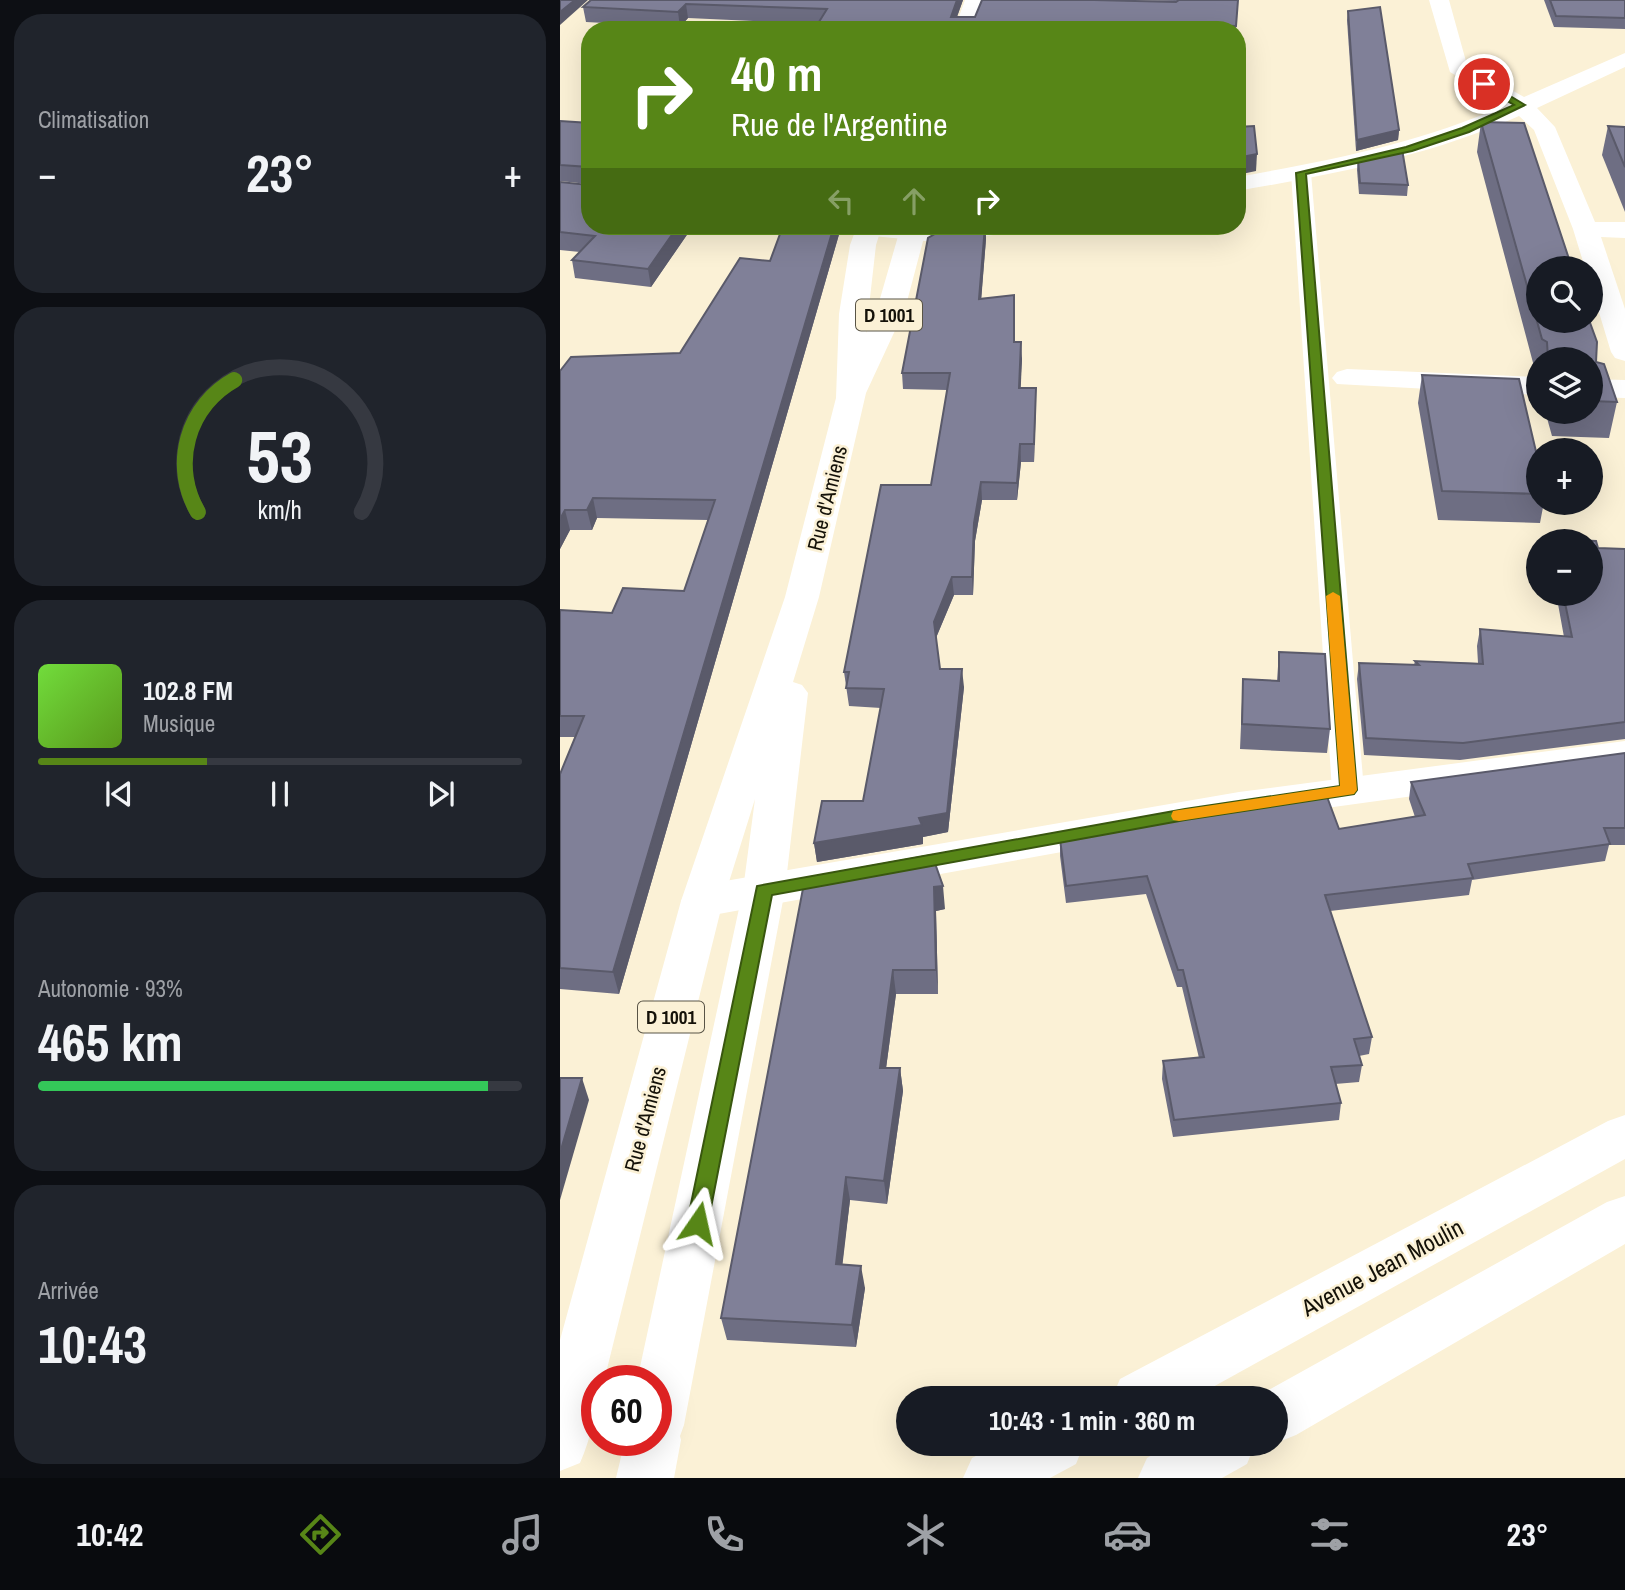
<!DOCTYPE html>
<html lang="fr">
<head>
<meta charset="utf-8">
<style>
	body { margin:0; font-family:"Archivo Narrow",sans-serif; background:#20242c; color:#f1f3f6; height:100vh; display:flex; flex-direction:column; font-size:26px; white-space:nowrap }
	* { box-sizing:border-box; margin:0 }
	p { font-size:23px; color:#9ea1a6 }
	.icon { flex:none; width:38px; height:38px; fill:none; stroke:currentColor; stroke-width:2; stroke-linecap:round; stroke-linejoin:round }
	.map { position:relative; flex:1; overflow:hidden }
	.drawer { display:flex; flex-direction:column; gap:14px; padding:14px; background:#0d0f14; width:560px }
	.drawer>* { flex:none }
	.top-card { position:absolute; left:21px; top:21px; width:665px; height:214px; border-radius:28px; box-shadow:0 7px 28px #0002; background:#578617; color:#fff; overflow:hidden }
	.buttons { position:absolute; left:966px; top:256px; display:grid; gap:14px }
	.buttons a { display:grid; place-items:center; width:77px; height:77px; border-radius:50%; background:#171b24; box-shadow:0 7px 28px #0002; font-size:35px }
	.speed { position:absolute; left:21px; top:1365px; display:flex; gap:14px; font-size:35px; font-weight:700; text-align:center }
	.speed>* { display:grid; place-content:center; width:91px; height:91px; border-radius:50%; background:#171b24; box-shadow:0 7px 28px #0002; line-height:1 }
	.speed .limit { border:10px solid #d22; background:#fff; color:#111 }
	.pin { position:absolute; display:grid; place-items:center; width:60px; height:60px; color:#fff; margin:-30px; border:4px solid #fff; border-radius:50%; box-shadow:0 2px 7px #0007 }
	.me { position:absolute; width:77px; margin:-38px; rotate:11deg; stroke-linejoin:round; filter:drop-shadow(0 0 5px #0008) }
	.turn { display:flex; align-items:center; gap:24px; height:147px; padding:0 35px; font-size:32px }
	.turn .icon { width:91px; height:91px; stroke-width:2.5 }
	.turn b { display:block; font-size:49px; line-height:60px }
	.lanes { display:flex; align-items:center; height:66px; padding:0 35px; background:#0003; justify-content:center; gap:35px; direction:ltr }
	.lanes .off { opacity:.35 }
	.big { font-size:52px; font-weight:800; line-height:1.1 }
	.drawer .card { flex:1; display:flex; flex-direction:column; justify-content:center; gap:10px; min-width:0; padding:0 24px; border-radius:28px; background:#20242c }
	.drawer .dial { align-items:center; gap:0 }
	.dial svg { height:182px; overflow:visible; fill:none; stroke:#363941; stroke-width:7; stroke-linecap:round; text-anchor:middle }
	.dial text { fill:#f1f3f6; stroke:none }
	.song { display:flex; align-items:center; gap:21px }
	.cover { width:84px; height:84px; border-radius:10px; background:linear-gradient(135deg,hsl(100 70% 55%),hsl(90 70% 35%)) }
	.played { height:7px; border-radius:4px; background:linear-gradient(90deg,#578617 35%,#363941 35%) }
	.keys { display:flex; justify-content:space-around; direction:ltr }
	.heat { display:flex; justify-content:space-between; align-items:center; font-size:38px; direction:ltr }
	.charge { height:10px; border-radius:5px; background:linear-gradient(90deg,#34c759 93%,#363941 0) }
	.trip { position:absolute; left:336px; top:1386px; width:392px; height:70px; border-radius:35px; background:#171b24; box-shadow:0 7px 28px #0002; font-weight:800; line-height:70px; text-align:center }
	.dock { display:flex; height:112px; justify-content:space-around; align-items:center; background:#090b0e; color:#9ea1a6 }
	.dock .icon { width:49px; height:49px }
	.dock .on { color:#578617 }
	.dock b { font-size:32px; color:#f1f3f6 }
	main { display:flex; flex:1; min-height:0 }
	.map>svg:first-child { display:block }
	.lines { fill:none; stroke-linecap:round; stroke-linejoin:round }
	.service { fill:#fff; fill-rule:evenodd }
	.minor { fill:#fff; fill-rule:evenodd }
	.tertiary { fill:#fff; fill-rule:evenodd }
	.primary { fill:#fff; fill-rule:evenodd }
	.wall { fill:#6e6e83; fill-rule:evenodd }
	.shaded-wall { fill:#5a5a6a }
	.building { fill:#808098; stroke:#5a5a6a; stroke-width:2 }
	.route { fill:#578617; stroke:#39570f; stroke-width:2 }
	.slow { fill:#f59e0b }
	.labels { text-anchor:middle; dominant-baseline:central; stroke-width:5; stroke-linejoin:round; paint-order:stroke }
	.shield { fill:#fbf1d6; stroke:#595446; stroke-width:2 }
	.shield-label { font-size:19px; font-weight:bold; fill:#141108 }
	.street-label { font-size:21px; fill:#141108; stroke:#fbf1d6 }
	.near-street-label { font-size:24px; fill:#141108; stroke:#fbf1d6 }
</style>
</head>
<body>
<main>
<section class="drawer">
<div class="card"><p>Climatisation</p>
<div class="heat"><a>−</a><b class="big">23°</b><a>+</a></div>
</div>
<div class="card dial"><svg viewBox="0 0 100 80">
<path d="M14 69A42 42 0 1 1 86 69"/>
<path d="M14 69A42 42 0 0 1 30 11" stroke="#578617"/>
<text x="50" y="56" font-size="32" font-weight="700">53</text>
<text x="50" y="72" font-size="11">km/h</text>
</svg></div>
<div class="card">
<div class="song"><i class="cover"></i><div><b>102.8 FM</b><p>Musique</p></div></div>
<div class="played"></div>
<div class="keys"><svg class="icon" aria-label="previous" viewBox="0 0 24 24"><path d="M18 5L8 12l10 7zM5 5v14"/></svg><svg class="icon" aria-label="pause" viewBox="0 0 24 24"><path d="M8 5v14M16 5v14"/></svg><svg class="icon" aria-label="next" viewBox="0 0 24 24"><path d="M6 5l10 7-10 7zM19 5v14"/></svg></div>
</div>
<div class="card"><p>Autonomie · 93%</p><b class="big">465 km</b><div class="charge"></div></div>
<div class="card"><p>Arrivée</p><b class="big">10:43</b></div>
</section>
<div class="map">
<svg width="1065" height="1478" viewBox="0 0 1065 1478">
	<rect width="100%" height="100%" fill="#fbf1d6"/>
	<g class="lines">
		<path class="service" d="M 741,167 L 751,173 L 804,790 L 800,798 L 788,801 L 776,798 L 772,790 L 731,173 Z"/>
		<g class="minor">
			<path d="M 869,0 L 889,0 L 907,65 L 964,97 L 1065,53 L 1065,67 L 977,108 L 995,127 L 1035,222 L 1065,222 L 1065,238 L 1041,237 L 1065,309 L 1065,361 L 1055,358 L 1051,352 L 1031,286 L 1031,268 L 1025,268 L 1013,229 L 974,130 L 959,116 C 869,156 775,174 677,191 L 677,177 C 772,160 857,144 946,105 L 890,72 Z"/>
			<path d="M 279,226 L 455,226 L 451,231 L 442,234 L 375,242 L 292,234 L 283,231 Z"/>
			<path d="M 787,369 L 978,377 L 978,395 L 777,384 L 772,378 L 777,372 Z"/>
			<path d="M 1031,379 L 1065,380 L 1065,398 L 1031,397 Z"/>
			<path d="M 1065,741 L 1065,767 L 679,820 L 142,917 L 127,912 L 121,901 L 127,890 L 142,885 L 679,792 Z"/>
		</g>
		<g class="tertiary">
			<path d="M 1065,1115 L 1065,1159 L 633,1398 L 552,1398 L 560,1379 L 1048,1121 Z"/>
			<path d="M 1065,1196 L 1065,1244 L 736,1435 L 716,1443 L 716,1398 L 696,1397 L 1047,1202 Z"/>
			<path d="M 439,1444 L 524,1444 L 516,1464 L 490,1478 L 403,1478 L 412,1458 Z"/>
			<path d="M 612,1444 L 695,1444 L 687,1464 L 662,1478 L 578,1478 L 587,1458 Z"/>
		</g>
		<g class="primary">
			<path d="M 405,0 L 425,0 L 414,30 L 394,30 Z"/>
			<path d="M 297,226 L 322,226 L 316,245 L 306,333 L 317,309 L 341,226 L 367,226 L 345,309 L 306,393 L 259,597 L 233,682 L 242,685 L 248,693 L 225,890 L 124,1425 L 120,1436 L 121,1440 L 114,1478 L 56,1478 L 65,1440 L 96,1440 L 96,1381 L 77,1381 L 183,890 L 195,799 L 163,901 L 44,1381 L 37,1381 C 37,1410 32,1435 20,1463 L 0,1471 L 0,1340 L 121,901 L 225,597 L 276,398 L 279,314 L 290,245 Z"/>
		</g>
	</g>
	<g class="wall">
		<path d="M 31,0 L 403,0 L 397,17 L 415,17 L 422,0 L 678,0 L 676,30 L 254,30 L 258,24 L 128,18 L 120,27 L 26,22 L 23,7 ZM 538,0 L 616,1 L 617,2 Z"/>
		<path d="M 984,0 L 1065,0 L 1065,29 L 994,27 Z"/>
		<path d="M 788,11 L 839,130 L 838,140 L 796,151 L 787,20 Z"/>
		<path d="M 0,121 L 133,226 L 91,287 L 15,278 L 12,260 L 20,252 L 0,250 L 0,182 L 28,185 L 28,184 L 0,181 Z"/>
		<path d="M 921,122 L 1036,362 L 1057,402 L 1049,438 L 992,436 L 985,411 L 1031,411 L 1031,359 L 978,359 L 978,376 L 976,374 L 917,152 Z"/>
		<path d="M 1048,126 L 1065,127 L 1065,212 L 1042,155 Z"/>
		<path d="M 798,160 L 848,185 L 847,196 L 799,194 L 797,170 Z"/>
		<path d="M 223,226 L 279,226 L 280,231 L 59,994 L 0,989 L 0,774 L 15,737 L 0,737 L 0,610 L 52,613 L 124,591 L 148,520 L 37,518 L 32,530 L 10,530 L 0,549 L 0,371 L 120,353 L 210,261 Z"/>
		<path d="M 426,226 L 426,239 L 421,299 L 454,295 L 454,342 L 462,359 L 460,388 L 476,388 L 474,462 L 461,462 L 457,500 L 422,500 L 415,541 L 413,595 L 394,595 L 376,638 L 380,669 L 404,687 L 388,832 L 363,837 L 363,844 L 257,862 L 254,843 L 303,801 L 321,708 L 289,706 L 284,672 L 371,485 L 387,390 L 343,389 L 342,373 Z"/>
		<path d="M 561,226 L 645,226 L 609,231 L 607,228 L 566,235 Z"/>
		<path d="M 862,375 L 978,460 L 978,502 L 984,502 L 980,523 L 878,520 L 858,403 Z"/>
		<path d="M 992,539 L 1036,541 L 1038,548 L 1065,549 L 1065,739 L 900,760 L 804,755 L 797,679 L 799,663 L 854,665 L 855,661 L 918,663 L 917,646 L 920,629 L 1004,637 L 996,593 L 1031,593 L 1031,541 L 992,541 Z"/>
		<path d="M 719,652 L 770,729 L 767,753 L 680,749 L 683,679 L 717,681 Z"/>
		<path d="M 1065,753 L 1065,845 L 1049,845 L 1045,861 L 912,880 L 909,895 L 770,911 L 812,1037 L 809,1054 L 799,1056 L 802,1065 L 799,1082 L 775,1084 L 781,1103 L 779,1120 L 613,1137 L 602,1079 L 603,1061 L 639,1058 L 622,987 L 617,987 L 586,894 L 506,903 L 500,856 L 500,839 L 779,829 L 855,817 L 849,799 L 851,782 Z"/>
		<path d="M 245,878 L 385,909 L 376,911 L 378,994 L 336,994 L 326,1068 L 340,1068 L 343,1091 L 327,1204 L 290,1200 L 282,1264 L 305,1288 L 296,1347 L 167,1340 L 161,1318 Z"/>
	</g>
	<g class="shaded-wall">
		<path d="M 15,0 L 28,0 L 0,25 L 0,12 Z"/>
		<path d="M 397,0 L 403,0 L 392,30 L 391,17 Z"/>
		<path d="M 126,4 L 128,18 L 120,27 L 118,12 Z"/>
		<path d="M 839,130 L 838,140 L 796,151 L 797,140 Z"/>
		<path d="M 697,154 L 696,171 L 677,175 L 677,158 Z"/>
		<path d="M 118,226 L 133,226 L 91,287 L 88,269 Z"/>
		<path d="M 274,226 L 279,226 L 280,231 L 59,994 L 53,972 Z"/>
		<path d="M 425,226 L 426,239 L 420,315 L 419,299 Z"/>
		<path d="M 566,226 L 607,226 L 607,228 L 566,235 Z"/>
		<path d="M 609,226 L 645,226 L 609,231 Z"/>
		<path d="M 461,342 L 462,359 L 460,405 L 459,388 Z"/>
		<path d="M 476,388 L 476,405 L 474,462 L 474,444 Z"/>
		<path d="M 460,444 L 461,462 L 457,500 L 457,483 Z"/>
		<path d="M 421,482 L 422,500 L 415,541 L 413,595 L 412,577 L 414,523 Z"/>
		<path d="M 33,498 L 37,518 L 32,530 L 27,510 Z"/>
		<path d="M 5,510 L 10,530 L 0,549 L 0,519 Z"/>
		<path d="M 392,577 L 394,595 L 375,640 L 374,622 Z"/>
		<path d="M 402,669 L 404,687 L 388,832 L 363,837 L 363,844 L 257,862 L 254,843 L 359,818 Z"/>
		<path d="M 383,886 L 385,909 L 376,911 L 378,994 L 376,970 L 374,887 Z"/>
		<path d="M 333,970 L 336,994 L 323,1091 L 320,1068 Z"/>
		<path d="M 340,1068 L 343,1091 L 327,1204 L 324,1181 Z"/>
		<path d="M 22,1078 L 29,1100 L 0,1200 L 0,1153 Z"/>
		<path d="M 286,1177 L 290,1200 L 280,1286 L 276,1264 Z"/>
		<path d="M 301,1266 L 305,1288 L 296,1347 L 292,1325 Z"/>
	</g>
	<g class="building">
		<path d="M 0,0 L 15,0 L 0,12 Z"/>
		<path d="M 31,0 L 397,0 L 391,17 L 415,17 L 422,0 L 534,0 L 616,2 L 619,0 L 678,0 L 676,26 L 588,23 L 588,30 L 254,30 L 267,9 L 126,4 L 118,12 L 23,7 Z"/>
		<path d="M 990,0 L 1065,0 L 1065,18 L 996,16 Z"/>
		<path d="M 820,7 L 839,130 L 797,140 L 788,11 Z"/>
		<path d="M 0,121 L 30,123 L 30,226 L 118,226 L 88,269 L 12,260 L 35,236 L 0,232 L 0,182 L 28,185 L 29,167 L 0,165 Z"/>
		<path d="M 921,122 L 964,123 L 1012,268 L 978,268 L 978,320 L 1029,320 L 1037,342 L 1036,362 L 1044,364 L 1057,402 L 1031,401 L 1031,359 L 988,359 L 987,342 L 982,339 Z"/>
		<path d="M 694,126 L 697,154 L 677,158 L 677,127 Z"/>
		<path d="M 1048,126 L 1065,127 L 1065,167 Z"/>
		<path d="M 842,149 L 848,185 L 800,183 L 798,160 Z"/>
		<path d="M 223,226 L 274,226 L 53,972 L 0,968 L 0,774 L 24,716 L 0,716 L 0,610 L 52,613 L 63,588 L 124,591 L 155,500 L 33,498 L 27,510 L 5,510 L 0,519 L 0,371 L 11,357 L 120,353 L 180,258 L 210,261 Z"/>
		<path d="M 402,226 L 425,226 L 419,299 L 454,295 L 454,342 L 461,342 L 459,388 L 476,388 L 474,444 L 460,444 L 457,483 L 421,482 L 414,523 L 412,577 L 392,577 L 374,622 L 380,669 L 402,669 L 387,813 L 359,818 L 362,825 L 254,843 L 262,801 L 303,801 L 324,689 L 286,688 L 289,672 L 284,672 L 321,485 L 371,485 L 390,373 L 342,373 L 368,238 L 387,227 Z"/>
		<path d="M 862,375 L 959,379 L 978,460 L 978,494 L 882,491 Z"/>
		<path d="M 992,539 L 1036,541 L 1038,548 L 1065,549 L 1065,722 L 903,743 L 806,738 L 799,663 L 859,665 L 855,661 L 923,664 L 920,629 L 1012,637 L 1003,593 L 1031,593 L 1031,541 L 993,541 Z"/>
		<path d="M 719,652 L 765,654 L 770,729 L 682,724 L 683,679 L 719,681 Z"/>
		<path d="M 1065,753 L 1065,828 L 1044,828 L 1050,844 L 908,864 L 913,878 L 765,895 L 812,1037 L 794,1039 L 802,1065 L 771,1067 L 781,1103 L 614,1120 L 603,1061 L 644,1057 L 623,970 L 618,970 L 587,876 L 506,886 L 500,839 L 766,794 L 779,829 L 865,815 L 851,782 Z"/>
		<path d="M 372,855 L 383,886 L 374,887 L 376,970 L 333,970 L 320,1068 L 340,1068 L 324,1181 L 286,1177 L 276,1264 L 301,1266 L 292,1325 L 161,1318 L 245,878 Z"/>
		<path d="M 0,1078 L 22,1078 L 0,1153 Z"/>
	</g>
	<path class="route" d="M 921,82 L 927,82 L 965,105 L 909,132 L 852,151 L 746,174 L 797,790 L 794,794 L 625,820 L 212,895 L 148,1223 L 145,1230 L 138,1233 L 130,1230 L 127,1223 L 197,886 L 625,809 L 780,786 L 736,173 L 846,147 L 902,128 L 954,105 L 921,86 Z"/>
	<path class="slow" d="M 773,592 L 780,596 L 797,790 L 794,794 L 619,821 L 613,820 L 611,816 L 613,811 L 619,810 L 780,786 L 766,596 Z"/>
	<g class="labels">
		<g class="shield">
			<rect x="296" y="299.5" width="66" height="31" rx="5"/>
			<rect x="78" y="1001.5" width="66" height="31" rx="5"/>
		</g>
		<g class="shield-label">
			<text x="329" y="315">D 1001</text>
			<text x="111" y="1017">D 1001</text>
		</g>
		<g class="street-label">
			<text transform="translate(267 498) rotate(-76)">Rue d'Amiens</text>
			<text transform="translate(85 1119) rotate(-75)">Rue d'Amiens</text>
		</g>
		<g class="near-street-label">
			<text transform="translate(822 1267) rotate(-28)">Avenue Jean Moulin</text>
		</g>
	</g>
</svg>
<div class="buttons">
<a><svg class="icon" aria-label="search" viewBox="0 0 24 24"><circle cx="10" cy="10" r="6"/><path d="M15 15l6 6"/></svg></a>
<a><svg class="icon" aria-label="layers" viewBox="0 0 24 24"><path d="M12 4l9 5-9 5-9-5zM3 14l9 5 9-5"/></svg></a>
<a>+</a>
<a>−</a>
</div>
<div class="speed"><div class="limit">60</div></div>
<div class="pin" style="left:924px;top:84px;background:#d93025"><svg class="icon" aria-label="arrive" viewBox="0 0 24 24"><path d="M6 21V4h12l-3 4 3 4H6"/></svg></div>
<svg class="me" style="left:138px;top:1223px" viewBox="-20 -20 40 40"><path d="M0-17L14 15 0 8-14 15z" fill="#578617" stroke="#fff" stroke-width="4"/></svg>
<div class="trip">10:43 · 1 min · 360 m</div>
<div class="top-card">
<div class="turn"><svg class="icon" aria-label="right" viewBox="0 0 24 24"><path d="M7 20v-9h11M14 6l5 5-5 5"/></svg><div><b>40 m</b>Rue de l'Argentine</div></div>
<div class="lanes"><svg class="icon off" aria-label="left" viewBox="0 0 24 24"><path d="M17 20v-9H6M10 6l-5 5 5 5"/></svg><svg class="icon off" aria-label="ahead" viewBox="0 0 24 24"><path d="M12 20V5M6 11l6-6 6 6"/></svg><svg class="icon" aria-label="right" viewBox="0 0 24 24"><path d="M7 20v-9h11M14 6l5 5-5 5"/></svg></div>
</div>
</div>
</main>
<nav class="dock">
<b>10:42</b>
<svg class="icon on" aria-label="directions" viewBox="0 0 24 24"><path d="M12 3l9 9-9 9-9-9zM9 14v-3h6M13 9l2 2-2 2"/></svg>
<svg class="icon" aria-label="music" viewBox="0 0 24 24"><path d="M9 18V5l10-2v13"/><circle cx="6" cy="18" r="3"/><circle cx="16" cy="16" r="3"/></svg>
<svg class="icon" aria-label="phone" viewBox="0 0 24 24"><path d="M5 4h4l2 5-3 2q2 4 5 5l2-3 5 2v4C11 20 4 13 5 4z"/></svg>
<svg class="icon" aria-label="climate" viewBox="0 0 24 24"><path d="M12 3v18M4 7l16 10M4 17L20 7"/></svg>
<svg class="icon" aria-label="car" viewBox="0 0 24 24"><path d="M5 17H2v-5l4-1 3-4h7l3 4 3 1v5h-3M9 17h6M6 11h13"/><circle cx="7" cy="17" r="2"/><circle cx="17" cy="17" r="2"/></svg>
<svg class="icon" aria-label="filters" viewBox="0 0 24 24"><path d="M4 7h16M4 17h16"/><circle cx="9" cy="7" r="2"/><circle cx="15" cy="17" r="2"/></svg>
<b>23°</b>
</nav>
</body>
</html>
